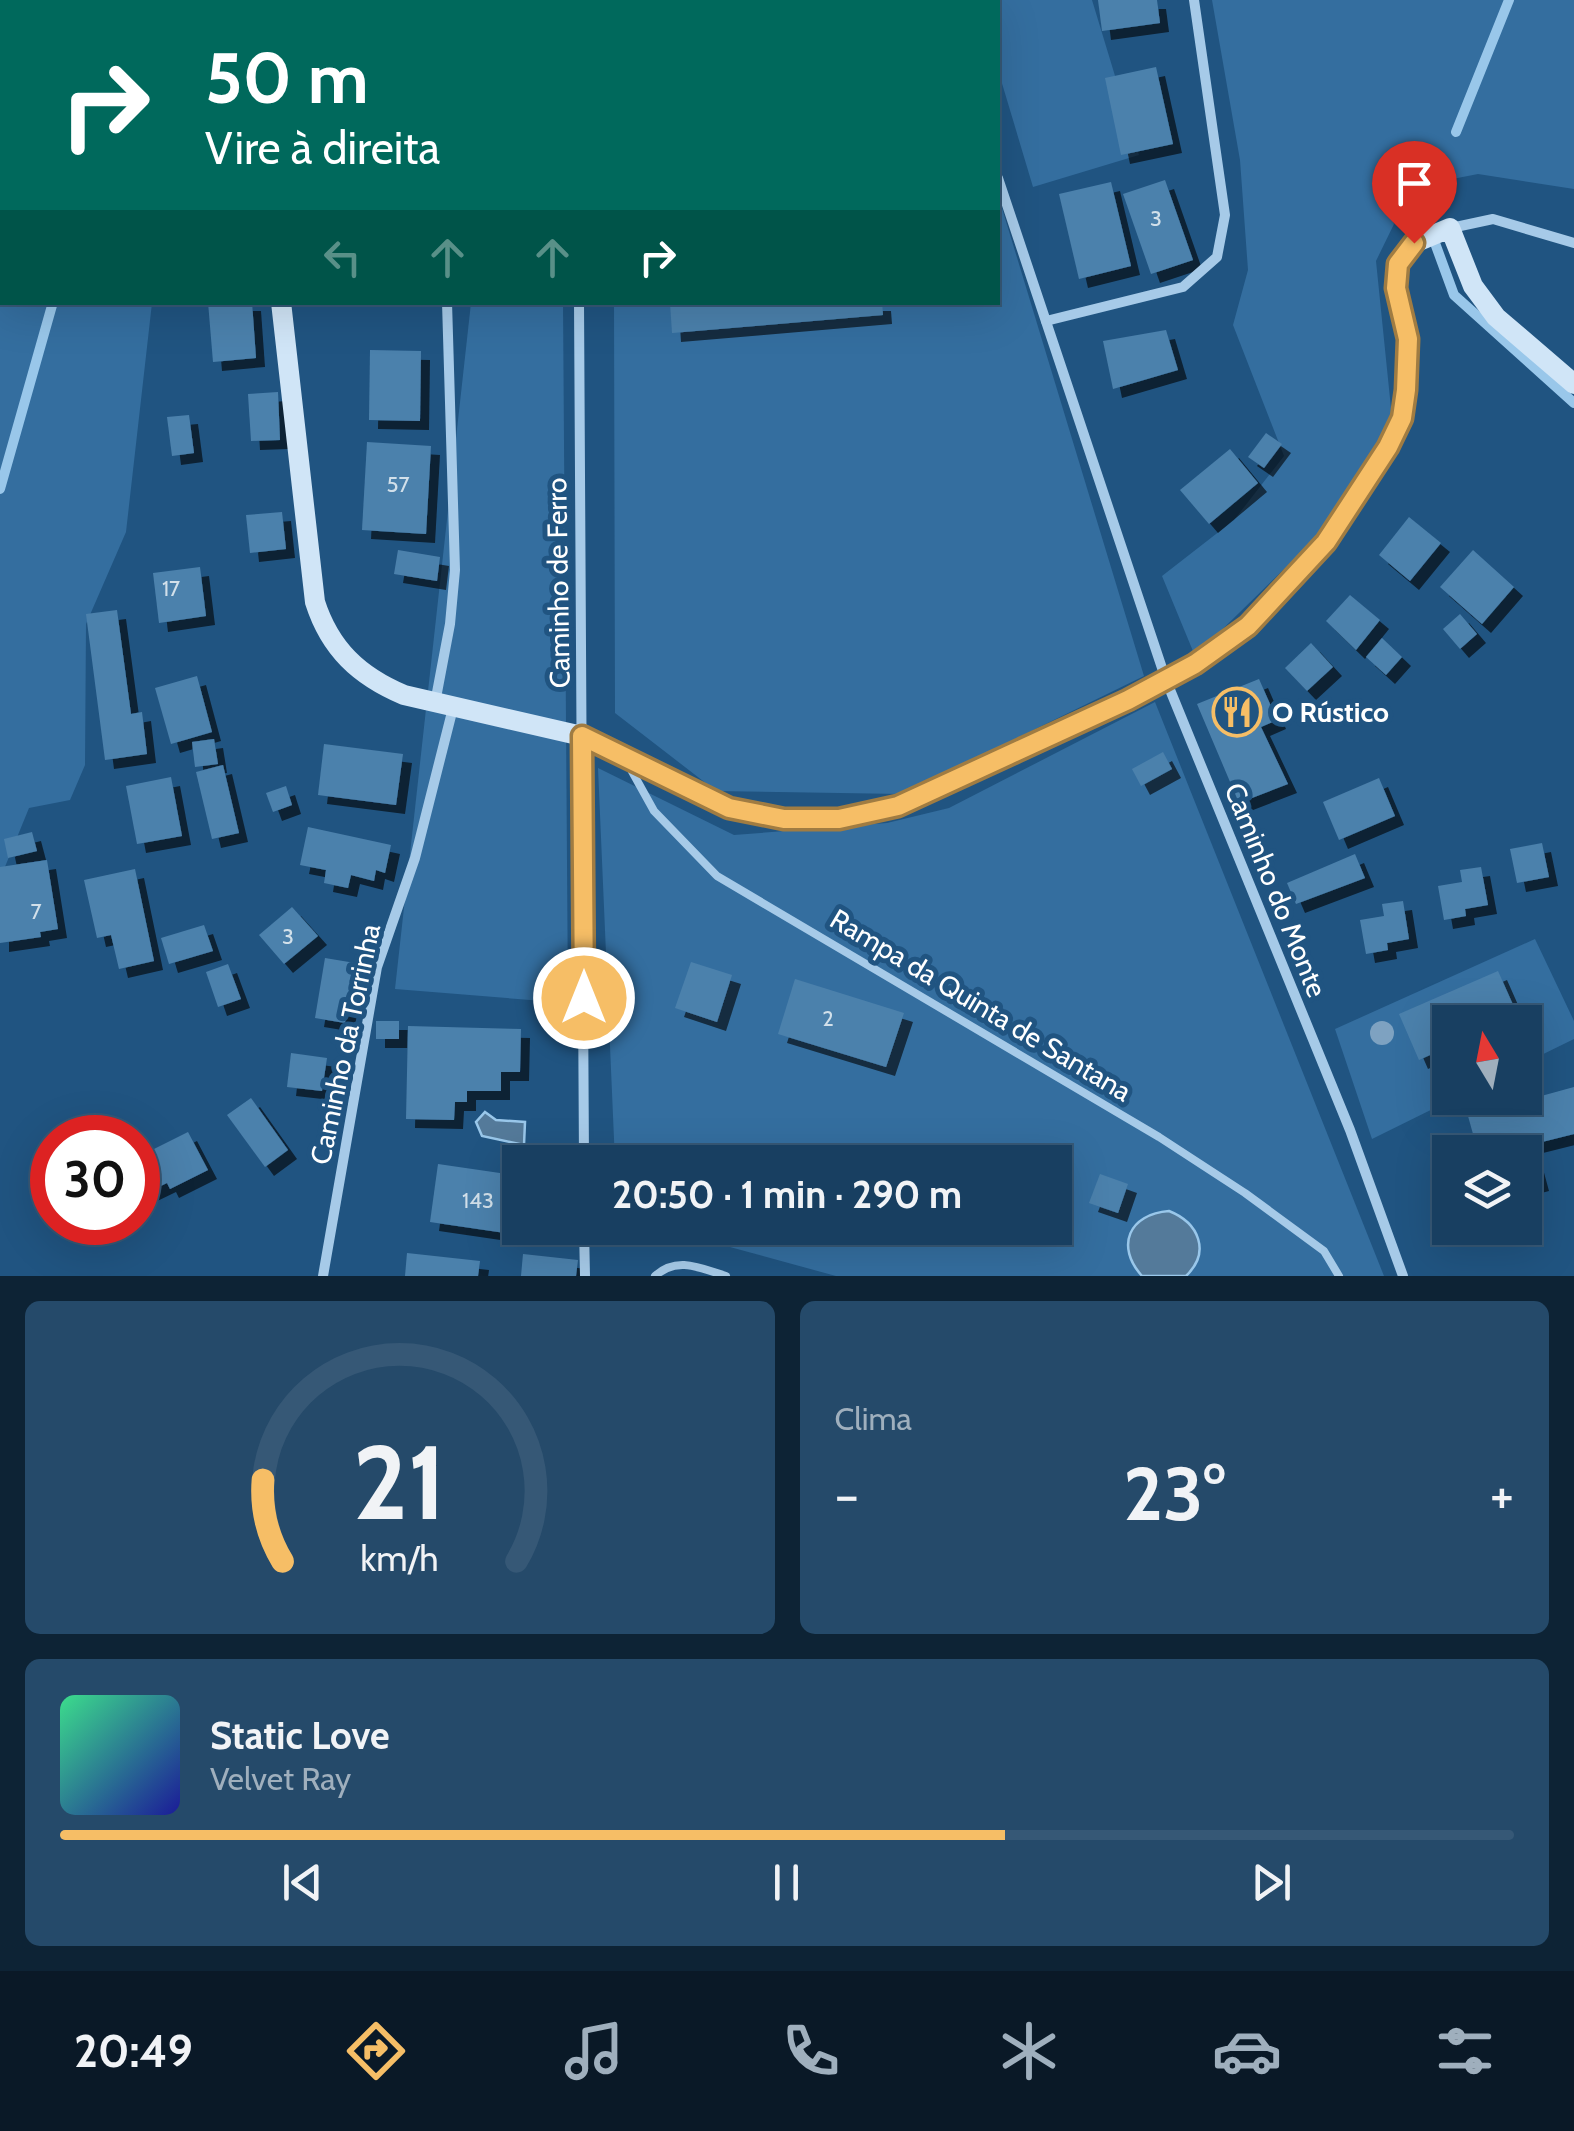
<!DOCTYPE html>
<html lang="pt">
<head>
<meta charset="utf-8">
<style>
	body { margin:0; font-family:Cabin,sans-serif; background:#254a6a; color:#f1f3f6; height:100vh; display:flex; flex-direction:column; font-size:38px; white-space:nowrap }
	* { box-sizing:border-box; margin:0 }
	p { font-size:32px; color:#9fafbd }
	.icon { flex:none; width:55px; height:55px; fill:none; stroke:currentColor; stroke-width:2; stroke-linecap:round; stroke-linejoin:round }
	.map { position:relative; height:1276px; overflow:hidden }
	.panel { display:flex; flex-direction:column; gap:25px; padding:25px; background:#0d2335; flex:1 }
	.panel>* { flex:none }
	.banner { position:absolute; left:0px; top:0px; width:1000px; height:305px; box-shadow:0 10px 40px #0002,0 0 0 2px #365876; background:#00695c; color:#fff; overflow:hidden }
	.needle { width:65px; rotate:350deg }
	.buttons { position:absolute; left:1432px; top:1005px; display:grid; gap:20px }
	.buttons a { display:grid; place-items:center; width:110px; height:110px; border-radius:0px; background:#183f61; box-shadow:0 10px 40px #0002,0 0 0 2px #365876; font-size:50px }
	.speed { position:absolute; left:30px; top:1115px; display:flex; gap:20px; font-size:50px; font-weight:700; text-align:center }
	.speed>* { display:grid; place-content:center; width:130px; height:130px; border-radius:50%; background:#183f61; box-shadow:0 10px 40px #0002,0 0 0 2px #365876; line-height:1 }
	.speed .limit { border:15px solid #d22; background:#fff; color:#111 }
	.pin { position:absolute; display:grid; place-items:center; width:85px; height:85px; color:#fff; margin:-102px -42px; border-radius:50% 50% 50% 0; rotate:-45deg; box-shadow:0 0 10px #0007 }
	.pin .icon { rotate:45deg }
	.me { position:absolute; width:110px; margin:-55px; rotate:0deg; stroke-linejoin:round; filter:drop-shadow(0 0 8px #0008) }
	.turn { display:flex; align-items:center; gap:35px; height:210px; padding:0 40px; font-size:45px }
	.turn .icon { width:130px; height:130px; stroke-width:2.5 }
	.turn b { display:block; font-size:70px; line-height:85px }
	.lanes { display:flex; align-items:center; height:95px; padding:0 40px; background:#0003; justify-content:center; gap:50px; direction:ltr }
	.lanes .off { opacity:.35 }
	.big { font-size:75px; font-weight:800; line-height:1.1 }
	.panel .widget { flex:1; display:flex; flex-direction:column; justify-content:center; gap:15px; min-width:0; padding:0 35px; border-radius:15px; background:#254a6a }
	.panel .dial { align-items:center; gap:0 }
	.dial svg { height:260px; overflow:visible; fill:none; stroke:#365876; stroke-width:7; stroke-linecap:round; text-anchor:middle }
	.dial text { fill:#f1f3f6; stroke:none }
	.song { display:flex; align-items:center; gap:30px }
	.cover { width:120px; height:120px; border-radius:15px; background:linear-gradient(135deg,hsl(150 70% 55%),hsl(240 70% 35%)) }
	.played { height:10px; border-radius:5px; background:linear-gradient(90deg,#f6be66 65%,#365876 65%) }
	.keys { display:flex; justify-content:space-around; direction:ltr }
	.heat { display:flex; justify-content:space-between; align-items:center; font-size:55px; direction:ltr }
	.panel .tiles { flex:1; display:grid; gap:25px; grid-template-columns:1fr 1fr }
	.widget:last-child { grid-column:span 2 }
	.trip { position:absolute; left:502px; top:1145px; width:570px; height:100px; border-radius:0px; background:#183f61; box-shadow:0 10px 40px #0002,0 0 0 2px #365876; font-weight:800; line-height:100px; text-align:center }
	.menu { display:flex; height:160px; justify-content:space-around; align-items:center; background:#0a1927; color:#9fafbd }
	.menu .icon { width:70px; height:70px }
	.menu .on { color:#f6be66 }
	.menu b { font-size:45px; color:#f1f3f6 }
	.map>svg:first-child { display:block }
	.green { fill:#346e9f }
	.water { fill:#547a9a; stroke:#99c7ea; stroke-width:2.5 }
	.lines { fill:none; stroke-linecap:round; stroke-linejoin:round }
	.stream { stroke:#99c7ea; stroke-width:10 }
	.building { fill:#4c81ac; filter:url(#shadow) }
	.lane { stroke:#a6cae8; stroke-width:8 }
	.street { stroke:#a6cae8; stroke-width:10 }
	.secondary { stroke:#d0e5f7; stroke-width:20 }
	.tree { fill:#7ea2c1 }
	.route-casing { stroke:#a07c42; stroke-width:25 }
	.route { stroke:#f6be66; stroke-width:18 }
	.labels { text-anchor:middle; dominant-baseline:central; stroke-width:10; stroke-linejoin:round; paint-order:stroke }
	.number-label { font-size:22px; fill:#d2e0ea }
	.street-label { font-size:28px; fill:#fff; stroke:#205481 }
	.poi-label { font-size:28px; font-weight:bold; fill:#fff; stroke:#205481; text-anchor:start }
</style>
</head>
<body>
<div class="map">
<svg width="1574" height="1276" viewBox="0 0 1574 1276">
	<defs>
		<filter id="shadow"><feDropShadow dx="9" dy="9" stdDeviation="0" flood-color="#0009"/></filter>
	</defs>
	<rect width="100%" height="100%" fill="#205481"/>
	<g class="green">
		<path d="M 0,0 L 173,0 L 2,2 L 2,302 L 152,303 L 126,532 L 86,624 L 85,765 L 70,800 L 29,808 L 0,879 Z"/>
		<path d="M 614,0 L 938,0 L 939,2 L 614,2 Z"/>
		<path d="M 976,0 L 1092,0 L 1139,155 L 1033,187 L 998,70 L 998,2 Z"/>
		<path d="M 1212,0 L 1574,0 L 1574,189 L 1478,174 L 1381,193 L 1394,224 L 1376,261 L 1393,428 L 1328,526 L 1195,656 L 1162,576 L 1234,520 L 1284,456 L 1233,325 L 1248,270 L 1240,160 Z"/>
		<path d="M 998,195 L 1144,676 L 902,794 L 716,791 L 615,713 L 614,303 L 998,302 Z"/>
		<path d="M 471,303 L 563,303 L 568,1003 L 395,989 Z"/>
		<path d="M 1155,702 L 1384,1276 L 836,1276 L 660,1228 L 1055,1228 L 1055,1162 L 615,1162 L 598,768 L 734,835 L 887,823 L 949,808 Z"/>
		<path d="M 1535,939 L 1574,1021 L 1574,1039 L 1525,1063 L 1525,1022 L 1450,1022 L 1450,1098 L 1455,1098 L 1372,1139 L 1335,1029 Z"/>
	</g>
	<g class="water">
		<path d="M 485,1112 L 496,1120 L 525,1122 L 524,1145 L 482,1136 L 476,1122 Z"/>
		<path d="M 1169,1211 C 1199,1223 1211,1252 1186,1276 L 1142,1276 C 1115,1246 1129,1214 1169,1211 Z"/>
	</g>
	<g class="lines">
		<g class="stream">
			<path d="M 124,2 L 124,0"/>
			<path d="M 1456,132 L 1509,0"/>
			<path d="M 1424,213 L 1454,295 L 1574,403"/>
			<path d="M 0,489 L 53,302"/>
		</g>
	</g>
	<g class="building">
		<path d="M 1098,0 L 1157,0 L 1160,23 L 1102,31 Z"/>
		<path d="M 1156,67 L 1173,144 L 1121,155 L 1105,78 Z"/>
		<path d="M 1165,180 L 1193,260 L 1151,274 L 1123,194 Z"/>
		<path d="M 1111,182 L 1131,266 L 1079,279 L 1059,194 Z"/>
		<path d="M 208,302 L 252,302 L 256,358 L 213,362 Z"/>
		<path d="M 670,302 L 882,302 L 883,315 L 672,333 Z"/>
		<path d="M 1166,330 L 1178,370 L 1113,389 L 1103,341 Z"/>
		<path d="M 370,350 L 421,351 L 420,421 L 369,420 Z"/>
		<path d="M 278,392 L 280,440 L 251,441 L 248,394 Z"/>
		<path d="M 189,415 L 194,453 L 172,456 L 167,417 Z"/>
		<path d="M 1266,433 L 1282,444 L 1264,468 L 1248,457 Z"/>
		<path d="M 367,442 L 431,446 L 426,534 L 362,530 Z"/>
		<path d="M 1230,449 L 1258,483 L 1209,524 L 1180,490 Z"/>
		<path d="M 282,512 L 286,549 L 250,553 L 246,515 Z"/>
		<path d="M 1409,517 L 1441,543 L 1410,581 L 1379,555 Z"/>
		<path d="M 398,550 L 440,557 L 437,581 L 394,574 Z"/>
		<path d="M 1473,550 L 1514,587 L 1482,624 L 1440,587 Z"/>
		<path d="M 200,567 L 206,616 L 159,623 L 153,573 Z"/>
		<path d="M 1350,595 L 1380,620 L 1356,650 L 1326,621 Z"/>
		<path d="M 117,610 L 131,714 L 142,712 L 147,754 L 105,760 L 86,614 Z"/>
		<path d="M 1460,614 L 1477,634 L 1460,649 L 1443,629 Z"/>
		<path d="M 1382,638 L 1402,657 L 1386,675 L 1366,657 Z"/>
		<path d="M 1311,643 L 1333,667 L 1307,691 L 1285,668 Z"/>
		<path d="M 197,676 L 212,732 L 171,744 L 155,688 Z"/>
		<path d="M 1259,679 L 1277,720 L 1261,727 L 1288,784 L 1239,803 L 1197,704 Z"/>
		<path d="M 214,739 L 218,764 L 195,767 L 192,742 Z"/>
		<path d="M 324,744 L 403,754 L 396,805 L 318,795 Z"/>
		<path d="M 1163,752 L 1172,769 L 1141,786 L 1132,769 Z"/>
		<path d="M 223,765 L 239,833 L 212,839 L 196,772 Z"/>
		<path d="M 171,777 L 182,836 L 137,844 L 126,786 Z"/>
		<path d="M 1379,778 L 1395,816 L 1339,840 L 1323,802 Z"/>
		<path d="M 286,786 L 292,805 L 273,812 L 266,793 Z"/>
		<path d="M 308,827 L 391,845 L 385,873 L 376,870 L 374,881 L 351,875 L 348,888 L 324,883 L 326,870 L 300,865 Z"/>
		<path d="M 32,832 L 37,851 L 8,858 L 4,839 Z"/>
		<path d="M 1542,843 L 1549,877 L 1517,883 L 1510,849 Z"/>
		<path d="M 1355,854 L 1365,878 L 1296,904 L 1287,883 Z"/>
		<path d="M 47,860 L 58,929 L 40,932 L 41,937 L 0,943 L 0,867 Z"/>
		<path d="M 1481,867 L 1488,905 L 1465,909 L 1466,916 L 1444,920 L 1438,886 L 1462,882 L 1460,870 Z"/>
		<path d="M 135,869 L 154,961 L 119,969 L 111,935 L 97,938 L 84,880 Z"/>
		<path d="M 1403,901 L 1409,939 L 1387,943 L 1388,950 L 1366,954 L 1360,920 L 1384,916 L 1382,904 Z"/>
		<path d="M 292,907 L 318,936 L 284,964 L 259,935 Z"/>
		<path d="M 204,925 L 213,951 L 169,964 L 161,938 Z"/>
		<path d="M 325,958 L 355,963 L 345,1023 L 315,1018 Z"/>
		<path d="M 691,962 L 732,975 L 717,1022 L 675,1008 Z"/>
		<path d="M 228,964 L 241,999 L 218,1007 L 206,972 Z"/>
		<path d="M 1498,971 L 1518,1016 L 1504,1022 L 1450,1022 L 1450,1046 L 1419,1060 L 1399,1014 Z"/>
		<path d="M 795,979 L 904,1013 L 886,1067 L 778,1034 Z"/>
		<rect x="376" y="1021" width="23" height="18"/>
		<path d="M 408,1026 L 521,1029 L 520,1072 L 501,1072 L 501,1091 L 467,1091 L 467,1102 L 455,1102 L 454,1120 L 406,1119 Z"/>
		<path d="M 291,1053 L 327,1058 L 322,1091 L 287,1087 Z"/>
		<path d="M 1574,1087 L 1574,1134 L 1530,1145 L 1540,1182 L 1525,1186 L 1525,1152 L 1478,1152 L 1468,1116 Z"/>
		<path d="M 251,1098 L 288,1150 L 265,1167 L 227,1115 Z"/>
		<path d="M 188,1132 L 208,1170 L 170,1189 L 167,1183 L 138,1197 L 138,1157 Z"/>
		<path d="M 438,1164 L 514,1175 L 505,1233 L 430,1222 Z"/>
		<path d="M 1100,1174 L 1128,1184 L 1118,1213 L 1089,1203 Z"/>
		<path d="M 407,1253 L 480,1261 L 478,1276 L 405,1276 Z"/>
		<path d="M 523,1254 L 578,1260 L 576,1276 L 521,1276 Z"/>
	</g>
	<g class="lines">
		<g class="lane">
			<path d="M 629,766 L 654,811 L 717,876 L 1159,1137 L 1245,1193 L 1324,1251 L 1339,1276"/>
			<path d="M 655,1276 C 677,1256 700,1268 726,1276"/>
		</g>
		<g class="street">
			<path d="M 937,0 L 938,2"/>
			<path d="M 513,2 L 513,0"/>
			<path d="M 581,2 L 581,0"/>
			<path d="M 998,178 L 1166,680 L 1350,1130 L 1403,1276"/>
			<path d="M 1451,228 L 1493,219 L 1574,243"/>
			<path d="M 579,302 L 584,1162"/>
			<path d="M 1046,321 L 1183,287 L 1217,257 L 1225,215 L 1194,0"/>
			<path d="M 435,703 L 450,624 L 455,570 L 447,302"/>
			<path d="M 584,1228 L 585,1276"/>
			<path d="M 323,1276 L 377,967 L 415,858 L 453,708"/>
		</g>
		<g class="secondary">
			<path d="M 303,0 L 303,2"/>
			<path d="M 281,302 L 315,602 C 330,649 359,676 404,695 L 582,736 L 729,808 L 784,819 L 839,819 L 898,806 L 1128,700 L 1195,664 L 1247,626 L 1326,542 L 1388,447 L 1402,417 L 1406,390 L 1408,339 L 1397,288 L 1398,264 L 1414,243 L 1450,228 L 1473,286 L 1496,317 L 1574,384"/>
		</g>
	</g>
	<circle class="tree" cx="1382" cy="1033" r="12"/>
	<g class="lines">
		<g class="route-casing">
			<path id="route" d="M 584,998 L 582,736 L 729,808 L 784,819 L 839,819 L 898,806 L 1128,700 L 1195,664 L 1248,626 L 1326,542 L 1388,447 L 1402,418 L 1406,390 L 1408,339 L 1396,288 L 1398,264 L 1414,243"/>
		</g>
		<use href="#route" class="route"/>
	</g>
	<defs>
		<g id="restaurant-ring" transform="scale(2.5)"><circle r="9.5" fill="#205481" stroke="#f6be66" stroke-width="1.5"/><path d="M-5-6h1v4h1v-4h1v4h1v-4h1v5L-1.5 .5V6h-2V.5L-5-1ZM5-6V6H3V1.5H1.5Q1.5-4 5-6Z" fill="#f6be66"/></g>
	</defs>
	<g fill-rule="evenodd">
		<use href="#restaurant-ring" x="1237" y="712"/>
	</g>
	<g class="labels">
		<g class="number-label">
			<text x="1156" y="218">3</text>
			<text x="398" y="484">57</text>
			<text x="171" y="588">17</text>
			<text x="36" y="911">7</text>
			<text x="288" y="936">3</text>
			<text x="828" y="1018">2</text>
			<text x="478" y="1200">143</text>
		</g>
		<g class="street-label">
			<text transform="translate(558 583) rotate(-91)">Caminho de Ferro</text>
			<text transform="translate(1276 890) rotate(68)">Caminho do Monte</text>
			<text transform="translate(981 1005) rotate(31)">Rampa da Quinta de Santana</text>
			<text transform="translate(345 1044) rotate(-78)">Caminho da Torrinha</text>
		</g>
		<g class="poi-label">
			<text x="1272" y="712">O Rústico</text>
		</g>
	</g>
</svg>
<div class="buttons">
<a><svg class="needle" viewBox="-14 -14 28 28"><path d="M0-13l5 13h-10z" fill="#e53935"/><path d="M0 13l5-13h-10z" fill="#9fafbd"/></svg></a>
<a><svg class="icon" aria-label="layers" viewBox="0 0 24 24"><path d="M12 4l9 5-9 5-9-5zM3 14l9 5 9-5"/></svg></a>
</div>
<div class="speed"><div class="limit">30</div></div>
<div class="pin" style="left:1414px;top:243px;background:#d93025"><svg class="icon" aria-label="arrive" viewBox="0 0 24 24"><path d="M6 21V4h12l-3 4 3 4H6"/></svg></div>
<svg class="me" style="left:584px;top:998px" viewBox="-20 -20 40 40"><circle r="17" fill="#f6be66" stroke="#fff" stroke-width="3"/><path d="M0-11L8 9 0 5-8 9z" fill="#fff"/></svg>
<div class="trip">20:50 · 1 min · 290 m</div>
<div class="banner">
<div class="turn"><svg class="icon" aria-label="right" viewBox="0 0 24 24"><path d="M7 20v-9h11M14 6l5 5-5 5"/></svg><div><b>50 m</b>Vire à direita</div></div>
<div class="lanes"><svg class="icon off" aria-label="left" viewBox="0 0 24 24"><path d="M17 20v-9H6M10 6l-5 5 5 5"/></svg><svg class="icon off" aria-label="ahead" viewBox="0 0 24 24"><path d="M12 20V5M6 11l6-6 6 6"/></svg><svg class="icon off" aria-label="ahead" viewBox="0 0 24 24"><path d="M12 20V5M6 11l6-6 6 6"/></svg><svg class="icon" aria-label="right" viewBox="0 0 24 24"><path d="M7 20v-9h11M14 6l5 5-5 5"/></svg></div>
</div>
</div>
<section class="panel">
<div class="tiles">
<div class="widget dial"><svg viewBox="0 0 100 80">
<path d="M14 69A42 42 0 1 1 86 69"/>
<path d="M14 69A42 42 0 0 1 8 44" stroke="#f6be66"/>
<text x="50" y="56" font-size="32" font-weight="700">21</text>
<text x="50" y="72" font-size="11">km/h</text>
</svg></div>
<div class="widget"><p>Clima</p>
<div class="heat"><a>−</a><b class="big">23°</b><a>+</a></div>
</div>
<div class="widget">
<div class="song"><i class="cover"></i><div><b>Static Love</b><p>Velvet Ray</p></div></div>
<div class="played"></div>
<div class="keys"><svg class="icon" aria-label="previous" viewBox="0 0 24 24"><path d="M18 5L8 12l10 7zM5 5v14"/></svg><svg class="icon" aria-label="pause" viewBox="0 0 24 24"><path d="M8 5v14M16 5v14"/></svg><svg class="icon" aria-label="next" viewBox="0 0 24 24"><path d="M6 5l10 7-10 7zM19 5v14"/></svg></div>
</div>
</div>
</section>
<nav class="menu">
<b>20:49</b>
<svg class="icon on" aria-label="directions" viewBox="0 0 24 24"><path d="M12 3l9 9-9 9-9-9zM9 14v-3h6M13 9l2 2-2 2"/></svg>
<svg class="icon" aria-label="music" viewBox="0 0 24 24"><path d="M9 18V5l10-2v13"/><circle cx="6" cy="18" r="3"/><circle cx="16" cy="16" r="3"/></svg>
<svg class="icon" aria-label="phone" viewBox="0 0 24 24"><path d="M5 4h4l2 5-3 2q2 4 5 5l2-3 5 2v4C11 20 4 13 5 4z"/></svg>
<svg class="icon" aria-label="climate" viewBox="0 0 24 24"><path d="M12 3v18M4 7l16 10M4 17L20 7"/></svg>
<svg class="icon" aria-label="car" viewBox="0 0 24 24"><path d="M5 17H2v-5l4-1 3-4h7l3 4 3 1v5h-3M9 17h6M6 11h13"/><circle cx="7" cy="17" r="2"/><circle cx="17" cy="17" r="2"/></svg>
<svg class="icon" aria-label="filters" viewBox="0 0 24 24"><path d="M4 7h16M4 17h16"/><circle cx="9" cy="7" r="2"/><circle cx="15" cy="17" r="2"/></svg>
</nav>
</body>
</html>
